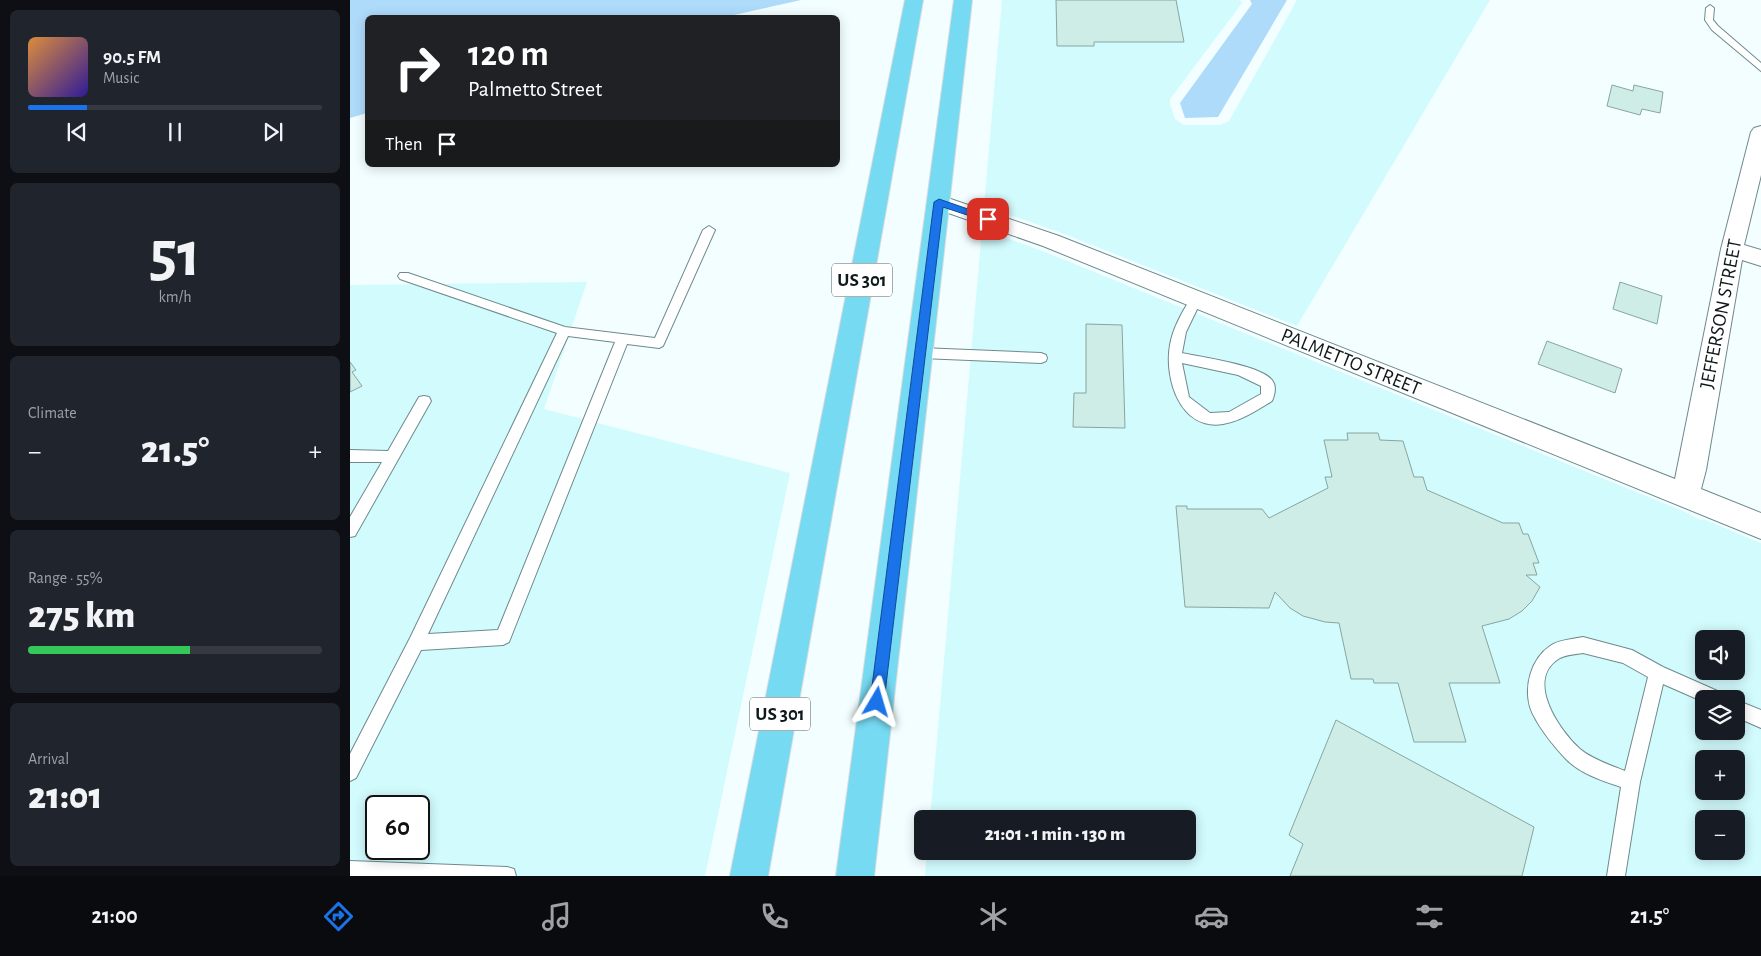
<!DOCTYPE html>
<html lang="en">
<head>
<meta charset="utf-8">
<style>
	body { margin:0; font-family:"Alegreya Sans",sans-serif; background:#20242c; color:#f1f3f6; height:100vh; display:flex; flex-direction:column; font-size:19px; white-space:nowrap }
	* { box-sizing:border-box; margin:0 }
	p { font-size:16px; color:#9ea1a6 }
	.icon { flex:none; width:28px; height:28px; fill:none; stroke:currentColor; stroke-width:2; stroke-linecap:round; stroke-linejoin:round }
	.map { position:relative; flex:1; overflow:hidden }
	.sheet { display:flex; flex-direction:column; gap:10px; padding:10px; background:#0d0f14; width:350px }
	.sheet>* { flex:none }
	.top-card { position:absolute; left:15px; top:15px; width:475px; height:152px; border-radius:8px; box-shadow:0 2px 12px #0003; background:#202124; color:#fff; overflow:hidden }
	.fabs { position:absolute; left:1345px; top:630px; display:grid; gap:10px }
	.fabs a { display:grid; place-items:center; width:50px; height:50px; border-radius:8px; background:#171b24; box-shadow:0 2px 12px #0003; font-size:25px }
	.speed { position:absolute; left:15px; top:795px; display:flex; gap:10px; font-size:25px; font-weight:700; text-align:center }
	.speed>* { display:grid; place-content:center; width:65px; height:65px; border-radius:50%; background:#171b24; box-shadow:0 2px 12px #0003; line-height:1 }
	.speed .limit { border:2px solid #111; border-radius:8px; background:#fff; color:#111 }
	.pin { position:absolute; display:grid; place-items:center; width:42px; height:42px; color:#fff; margin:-21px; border-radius:10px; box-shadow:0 2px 8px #0006 }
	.me { position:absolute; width:55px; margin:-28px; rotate:7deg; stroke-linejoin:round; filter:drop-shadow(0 0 4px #0008) }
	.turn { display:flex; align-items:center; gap:18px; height:105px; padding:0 20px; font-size:22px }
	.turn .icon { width:65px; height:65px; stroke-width:2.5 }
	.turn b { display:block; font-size:35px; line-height:42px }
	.then { display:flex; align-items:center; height:48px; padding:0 20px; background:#0003; gap:10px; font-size:19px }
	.big { font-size:38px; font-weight:800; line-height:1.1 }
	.sheet .card { flex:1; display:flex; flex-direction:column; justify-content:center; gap:8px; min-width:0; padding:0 18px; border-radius:8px; background:#20242c }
	.sheet .dial { align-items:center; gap:0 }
	.dial b { font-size:65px; line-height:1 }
	.song { display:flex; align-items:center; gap:15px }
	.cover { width:60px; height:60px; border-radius:8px; background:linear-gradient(135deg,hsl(30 70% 55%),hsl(250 70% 35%)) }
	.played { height:5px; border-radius:2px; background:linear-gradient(90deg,#1a73e8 20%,#363941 20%) }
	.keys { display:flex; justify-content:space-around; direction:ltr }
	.heat { display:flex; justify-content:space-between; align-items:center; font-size:28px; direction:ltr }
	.charge { height:8px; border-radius:4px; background:linear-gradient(90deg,#34c759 55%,#363941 0) }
	.trip { position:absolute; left:564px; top:810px; width:282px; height:50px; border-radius:8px; background:#171b24; box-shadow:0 2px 12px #0003; font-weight:800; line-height:50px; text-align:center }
	.menu { display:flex; height:80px; justify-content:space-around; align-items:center; background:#090b0e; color:#9ea1a6 }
	.menu .icon { width:35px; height:35px }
	.menu .active { color:#1a73e8 }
	.menu b { font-size:22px; color:#f1f3f6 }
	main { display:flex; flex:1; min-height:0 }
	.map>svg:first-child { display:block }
	.built { fill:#d2fbfe; fill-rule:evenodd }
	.water { fill:#afdbfb }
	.building { fill:#cfede7; stroke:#88a59f }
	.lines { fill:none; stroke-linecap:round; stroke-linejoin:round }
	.service-casing { stroke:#6e8a8c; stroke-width:2 }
	.minor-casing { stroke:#6e8a8c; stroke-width:2 }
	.primary-casing { stroke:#d8dada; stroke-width:2 }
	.service { fill:#fff; fill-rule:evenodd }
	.minor { fill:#fff; fill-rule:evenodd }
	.primary { fill:#75daf2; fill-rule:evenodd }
	.route { fill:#1a73e8; stroke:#114b97 }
	.labels { text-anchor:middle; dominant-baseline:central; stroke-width:4; stroke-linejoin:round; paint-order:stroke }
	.shield { fill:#fff; stroke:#565e5f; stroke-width:1 }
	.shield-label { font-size:19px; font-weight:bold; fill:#0e191a }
	.street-label { font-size:20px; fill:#0e191a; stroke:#fff }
</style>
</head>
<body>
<main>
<section class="sheet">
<div class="card">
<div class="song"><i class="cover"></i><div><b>90.5 FM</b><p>Music</p></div></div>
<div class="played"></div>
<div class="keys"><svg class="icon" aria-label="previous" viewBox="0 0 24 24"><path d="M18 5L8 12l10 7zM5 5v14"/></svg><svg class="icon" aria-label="pause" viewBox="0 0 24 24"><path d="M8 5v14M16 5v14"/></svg><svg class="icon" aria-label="next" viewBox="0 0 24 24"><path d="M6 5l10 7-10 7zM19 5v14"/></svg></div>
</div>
<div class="card dial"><b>51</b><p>km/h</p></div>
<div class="card"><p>Climate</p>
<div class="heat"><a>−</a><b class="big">21.5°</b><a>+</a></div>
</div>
<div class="card"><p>Range · 55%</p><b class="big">275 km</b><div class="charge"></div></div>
<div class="card"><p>Arrival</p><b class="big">21:01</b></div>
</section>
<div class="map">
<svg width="1411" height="876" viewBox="0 0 1411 876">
	<rect width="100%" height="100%" fill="#f2feff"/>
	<g class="built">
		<path d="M 652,0 L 890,0 L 892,3 L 820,99 L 820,104 L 825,119 L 834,125 L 870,125 L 879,121 L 947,0 L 1140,0 L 947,326 L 709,232 L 634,206 Z"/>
		<path d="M 632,229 L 695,252 L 1333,511 L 1352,521 L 1353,519 L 1411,543 L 1411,876 L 575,876 L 577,851 L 838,851 L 838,819 L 580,819 ZM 1354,639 L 1386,639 L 1386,671 L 1354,671 ZM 1354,699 L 1386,699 L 1386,731 L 1354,731 ZM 1354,759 L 1386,759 L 1386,791 L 1354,791 ZM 1354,819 L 1386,819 L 1386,851 L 1354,851 Z"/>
		<path d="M 237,282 L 194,409 L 440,473 L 355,876 L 0,876 L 0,285 ZM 26,806 L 69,806 L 69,849 L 26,849 Z"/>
	</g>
	<g class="water">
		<path d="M 0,0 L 451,0 L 371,18 L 18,18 L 17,113 L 0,118 Z"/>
		<path d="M 900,0 L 937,0 L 868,117 L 835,118 L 830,103 L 902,4 Z"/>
	</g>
	<g class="building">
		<path d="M 706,0 L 826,0 L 834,42 L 744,42 L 744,46 L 707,46 Z"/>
		<path d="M 1262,85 L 1283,91 L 1284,85 L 1313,92 L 1310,113 L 1292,109 L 1290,115 L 1257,106 Z"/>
		<path d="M 1270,282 L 1312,296 L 1307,324 L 1263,309 Z"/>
		<path d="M 736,324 L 772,325 L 775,428 L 723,427 L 724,393 L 736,393 Z"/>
		<path d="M 1197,341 L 1272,369 L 1265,393 L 1188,364 Z"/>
		<path d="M 0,362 L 6,370 L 2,372 L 12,386 L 0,392 Z"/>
		<path d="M 997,433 L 1028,433 L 1030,440 L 1053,441 L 1064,477 L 1073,477 L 1077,490 L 1153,523 L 1169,523 L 1173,534 L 1178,534 L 1189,563 L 1183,563 L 1187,575 L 1176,575 L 1190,587 L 1182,601 L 1172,611 L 1159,619 L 1132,626 L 1150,683 L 1099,683 L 1116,742 L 1064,742 L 1048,683 L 1024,683 L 1023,679 L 1001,679 L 989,623 L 975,622 L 953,616 L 940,608 L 925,592 L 919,608 L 835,607 L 826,506 L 837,506 L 837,509 L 912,509 L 919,518 L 978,488 L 975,477 L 982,477 L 974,440 L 998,440 Z"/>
		<path d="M 986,720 L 1184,827 L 1172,876 L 940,876 L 953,844 L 939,835 Z"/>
	</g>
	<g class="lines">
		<g class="service-casing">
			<g id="service">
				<path d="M 1360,5 L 1364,8 L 1363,20 L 1368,26 L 1411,63 L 1411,71 L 1362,30 L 1355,20 L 1356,8 Z"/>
				<path d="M 359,226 L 365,230 L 313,346 L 309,348 L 277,344 L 159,642 L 153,645 L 71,650 L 6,778 L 0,781 L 0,754 L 60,638 L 207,333 L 50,279 L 48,276 L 50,273 L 58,273 L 215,327 L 305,338 L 353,230 ZM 218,336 L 265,342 L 148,630 L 78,634 Z"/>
				<path d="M 846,295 L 852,299 L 836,332 L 832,353 C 851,357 908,365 921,379 C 927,385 925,394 922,401 C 907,410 891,421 873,424 C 830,431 814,378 820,345 C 823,327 833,311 842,296 ZM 832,363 L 888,375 L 911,386 L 911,394 L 879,412 L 860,413 L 839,397 Z"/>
				<path d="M 571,348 L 691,353 L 696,355 L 697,358 L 696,361 L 691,363 L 571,358 L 566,356 L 565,353 L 566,350 Z"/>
				<path d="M 74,396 L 79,397 L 81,401 L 5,536 L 0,537 L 0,517 L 32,462 L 0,462 L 0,450 L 38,451 L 69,397 Z"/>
				<path d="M 1233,637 L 1282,650 L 1313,667 L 1372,693 L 1374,699 L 1354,699 L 1354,702 L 1313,684 L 1290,782 L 1275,876 L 1257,876 L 1271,787 C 1253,781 1231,774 1217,760 C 1205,748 1185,723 1180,707 C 1174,686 1181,659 1200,646 C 1208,640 1223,639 1233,637 ZM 1233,653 L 1273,663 L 1298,677 L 1275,771 C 1260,765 1242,759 1230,749 C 1209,730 1174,679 1210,658 C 1216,655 1226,654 1233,653 Z"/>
				<path d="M 1386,700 L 1411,710 L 1411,728 L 1386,717 Z"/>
				<path d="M 0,861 L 157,867 L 164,869 L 166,876 L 0,876 Z"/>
			</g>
		</g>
		<g class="minor-casing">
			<path id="minor" d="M 1411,126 L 1411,175 L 1394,245 L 1411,250 L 1411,266 L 1392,260 L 1356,470 L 1351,489 L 1411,513 L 1411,539 L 693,246 L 581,207 L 578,202 L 581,197 L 589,195 L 709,236 L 1325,479 L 1371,249 L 1401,132 L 1404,128 Z"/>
		</g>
		<g class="primary-casing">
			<g id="primary">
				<path d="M 555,0 L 573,0 L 418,876 L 380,876 Z"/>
				<path d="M 604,0 L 622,0 L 524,876 L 486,876 Z"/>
			</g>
		</g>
		<use href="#service" class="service"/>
		<use href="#minor" class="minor"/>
		<use href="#primary" class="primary"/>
	</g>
	<path class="route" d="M 589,199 L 641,217 L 642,219 L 638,222 L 593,207 L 534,702 L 532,706 L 527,708 L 522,706 L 520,702 L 584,202 Z"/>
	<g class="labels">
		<g class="shield">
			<rect x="482" y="263.5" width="60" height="33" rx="4"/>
			<rect x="400" y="697.5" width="60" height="33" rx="4"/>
		</g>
		<g class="shield-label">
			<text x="512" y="280">US 301</text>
			<text x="430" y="714">US 301</text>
		</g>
		<g class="street-label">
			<text transform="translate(1371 314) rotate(-79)">JEFFERSON STREET</text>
			<text transform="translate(1001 362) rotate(22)">PALMETTO STREET</text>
		</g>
	</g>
</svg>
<div class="fabs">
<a><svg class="icon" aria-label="sound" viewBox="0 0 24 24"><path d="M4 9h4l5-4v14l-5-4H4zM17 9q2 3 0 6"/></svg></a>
<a><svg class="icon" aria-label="layers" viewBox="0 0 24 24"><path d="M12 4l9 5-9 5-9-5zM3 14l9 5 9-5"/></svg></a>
<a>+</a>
<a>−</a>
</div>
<div class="speed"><div class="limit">60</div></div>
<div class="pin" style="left:638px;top:219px;background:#d93025"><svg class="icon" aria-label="arrive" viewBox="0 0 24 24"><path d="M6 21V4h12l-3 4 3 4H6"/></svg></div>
<svg class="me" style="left:527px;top:702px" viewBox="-20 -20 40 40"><path d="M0-17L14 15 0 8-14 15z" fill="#1a73e8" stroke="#fff" stroke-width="4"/></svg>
<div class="trip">21:01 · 1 min · 130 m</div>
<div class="top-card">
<div class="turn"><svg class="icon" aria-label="right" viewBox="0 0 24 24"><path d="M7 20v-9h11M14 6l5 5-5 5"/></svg><div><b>120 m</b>Palmetto Street</div></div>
<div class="then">Then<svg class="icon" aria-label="arrive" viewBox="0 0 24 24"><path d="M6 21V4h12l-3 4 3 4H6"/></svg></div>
</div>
</div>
</main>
<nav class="menu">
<b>21:00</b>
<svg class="icon active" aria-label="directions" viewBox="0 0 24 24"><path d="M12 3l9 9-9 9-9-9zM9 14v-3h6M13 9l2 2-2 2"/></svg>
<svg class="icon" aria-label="music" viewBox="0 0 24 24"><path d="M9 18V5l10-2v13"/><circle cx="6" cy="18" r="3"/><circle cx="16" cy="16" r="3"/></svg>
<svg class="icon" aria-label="phone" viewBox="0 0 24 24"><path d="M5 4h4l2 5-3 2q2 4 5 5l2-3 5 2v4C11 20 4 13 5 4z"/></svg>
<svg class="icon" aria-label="climate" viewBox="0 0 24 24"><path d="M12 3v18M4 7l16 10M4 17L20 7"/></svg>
<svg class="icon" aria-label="car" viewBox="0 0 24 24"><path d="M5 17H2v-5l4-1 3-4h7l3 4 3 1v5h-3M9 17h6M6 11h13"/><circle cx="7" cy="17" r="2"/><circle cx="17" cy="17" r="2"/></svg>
<svg class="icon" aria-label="filters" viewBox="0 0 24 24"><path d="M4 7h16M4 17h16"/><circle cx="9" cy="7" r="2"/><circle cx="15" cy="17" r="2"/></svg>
<b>21.5°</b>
</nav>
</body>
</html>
